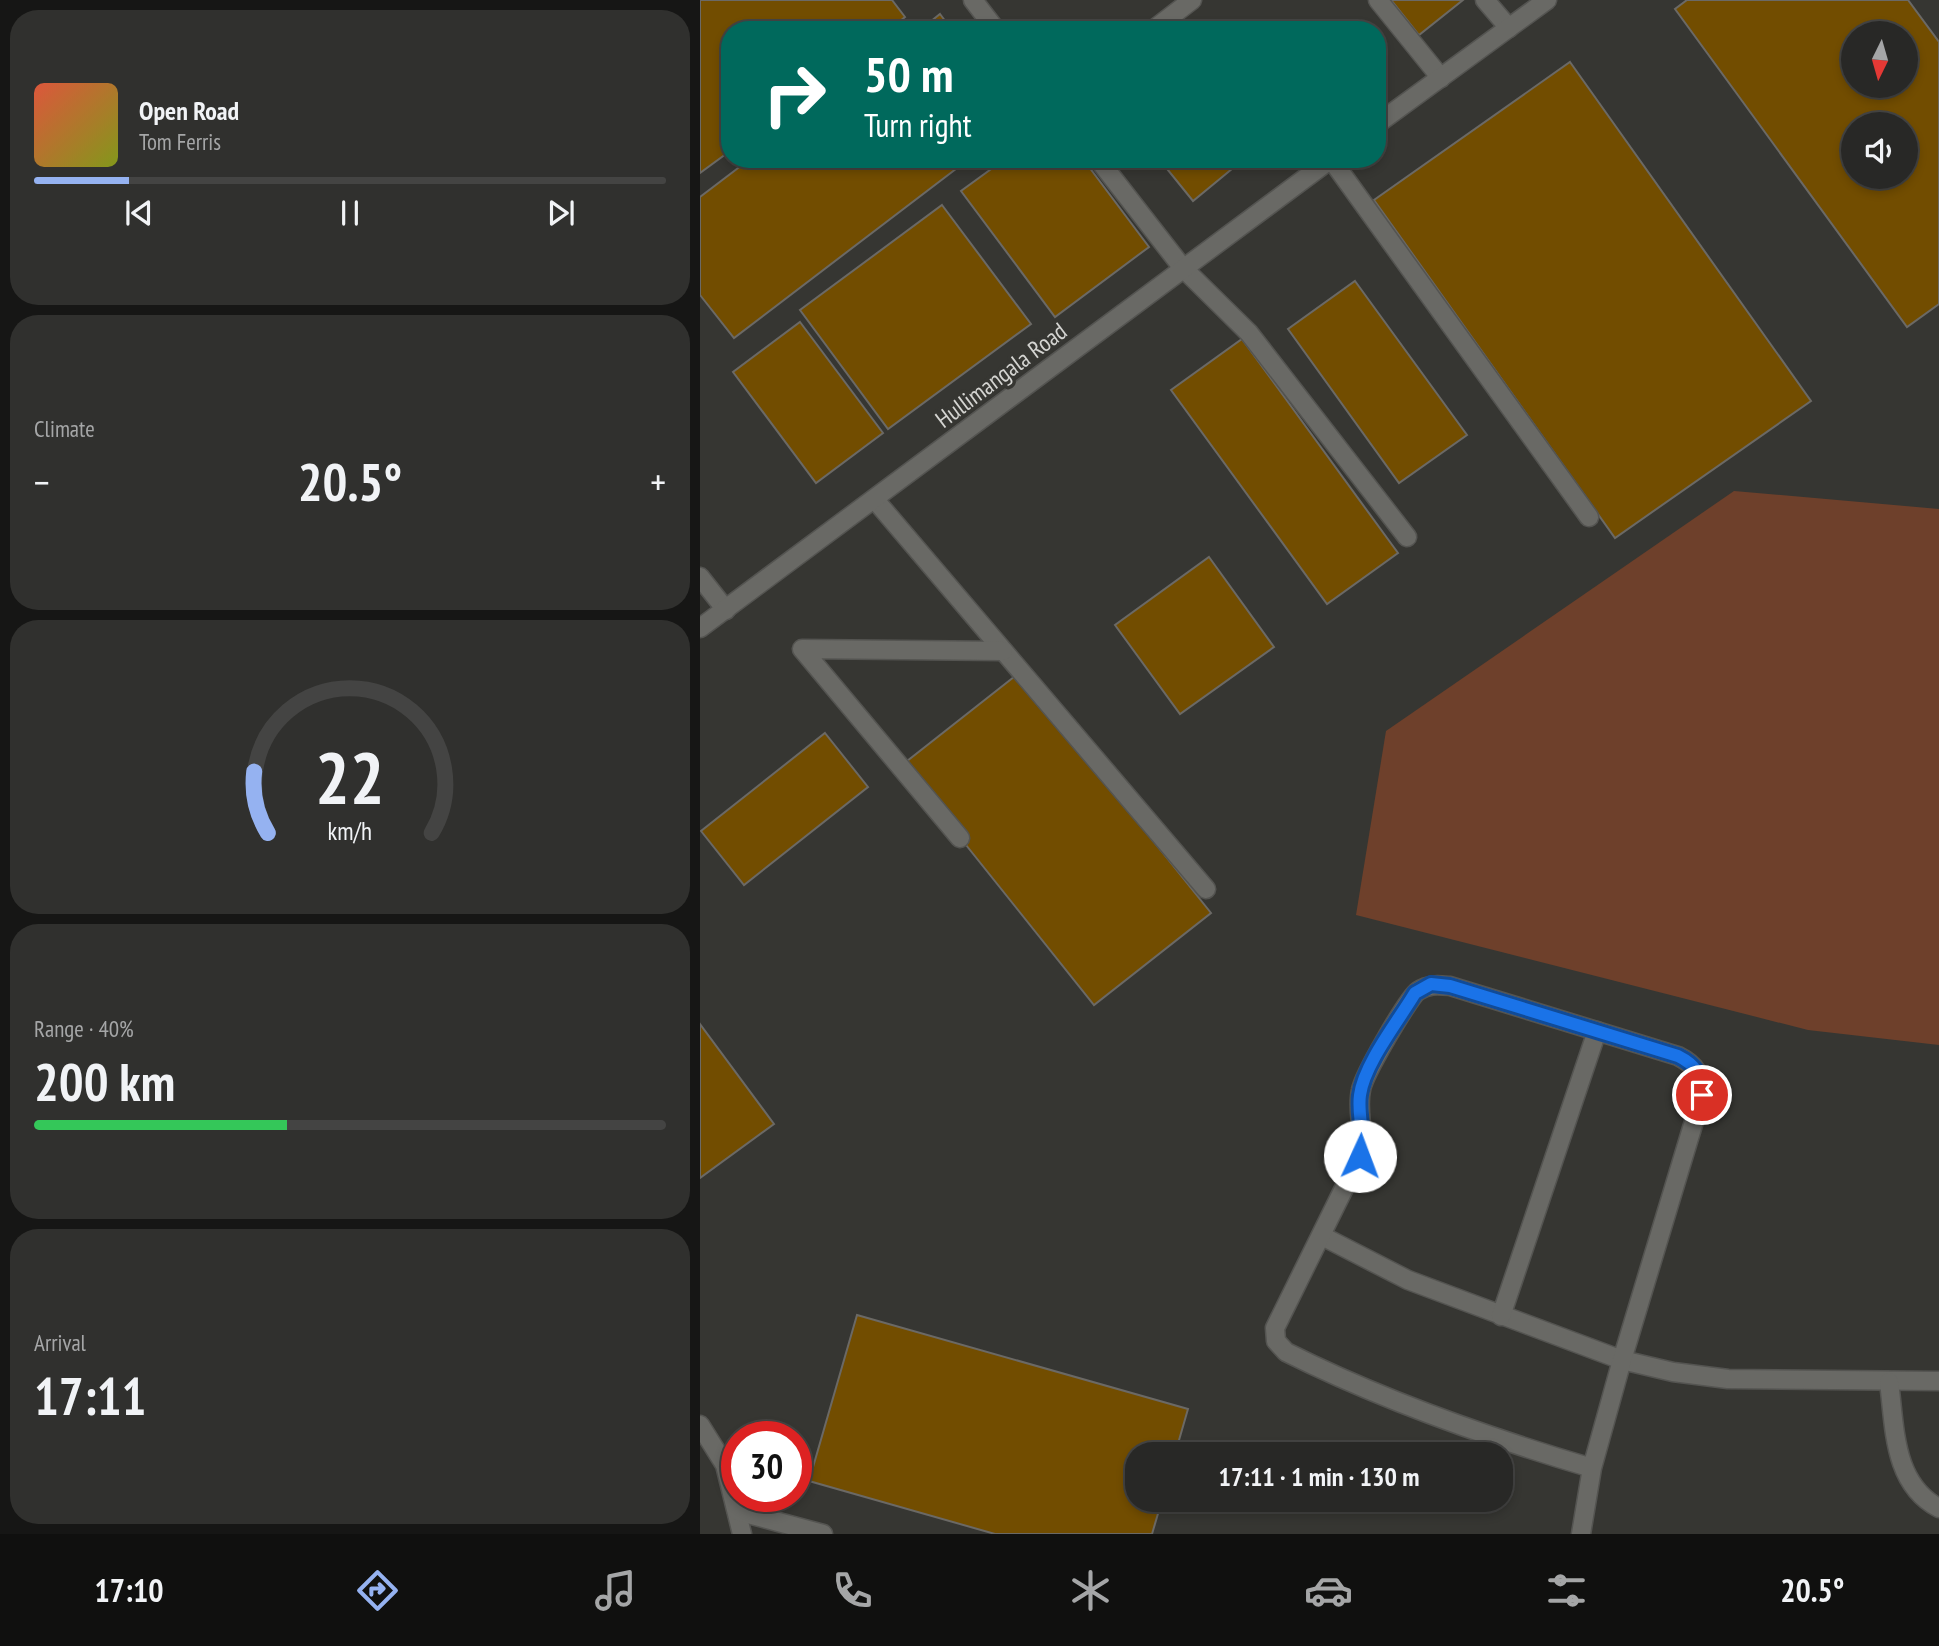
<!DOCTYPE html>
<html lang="en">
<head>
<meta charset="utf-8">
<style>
	body { margin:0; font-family:"PT Sans Narrow",sans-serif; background:#30302e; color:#f1f3f6; height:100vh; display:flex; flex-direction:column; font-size:26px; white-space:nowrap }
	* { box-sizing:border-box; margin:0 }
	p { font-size:23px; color:#a5a6a7 }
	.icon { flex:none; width:38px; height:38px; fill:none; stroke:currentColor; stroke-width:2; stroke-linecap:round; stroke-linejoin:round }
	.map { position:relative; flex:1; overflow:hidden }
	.drawer { display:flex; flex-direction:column; gap:10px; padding:10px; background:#161615; width:700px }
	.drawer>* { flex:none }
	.hud { position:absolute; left:21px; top:21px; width:665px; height:147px; border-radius:28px; box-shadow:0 4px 10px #0003,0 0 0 2px #444443; background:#00695c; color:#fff; overflow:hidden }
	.needle { width:46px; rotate:185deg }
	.controls { position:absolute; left:1141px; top:21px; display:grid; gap:14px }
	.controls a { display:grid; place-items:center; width:77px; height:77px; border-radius:50%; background:#282826; box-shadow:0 4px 10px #0003,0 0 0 2px #444443; font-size:35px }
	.speed { position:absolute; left:21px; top:1421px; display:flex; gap:14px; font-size:35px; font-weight:700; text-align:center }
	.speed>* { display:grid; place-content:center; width:91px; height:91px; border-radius:50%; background:#282826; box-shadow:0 4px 10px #0003,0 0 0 2px #444443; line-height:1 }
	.speed .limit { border:10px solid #d22; background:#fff; color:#111 }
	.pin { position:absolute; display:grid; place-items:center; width:60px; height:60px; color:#fff; margin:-30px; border:4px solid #fff; border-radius:50%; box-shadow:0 2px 7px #0007 }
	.me { position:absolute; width:77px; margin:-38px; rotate:2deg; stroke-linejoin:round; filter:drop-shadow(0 0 5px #0008) }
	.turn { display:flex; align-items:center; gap:24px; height:147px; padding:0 28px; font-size:32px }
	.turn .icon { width:91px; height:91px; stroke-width:2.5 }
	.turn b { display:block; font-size:49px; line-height:60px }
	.big { font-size:52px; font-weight:700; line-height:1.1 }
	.drawer .card { flex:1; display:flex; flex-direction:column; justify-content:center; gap:10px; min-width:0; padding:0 24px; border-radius:28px; background:#30302e }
	.drawer .dial { align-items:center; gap:0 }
	.dial svg { height:182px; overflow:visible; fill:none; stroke:#444443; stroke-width:7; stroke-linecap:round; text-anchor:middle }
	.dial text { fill:#f1f3f6; stroke:none }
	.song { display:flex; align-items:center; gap:21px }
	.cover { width:84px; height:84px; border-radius:10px; background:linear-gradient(135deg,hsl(10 70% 55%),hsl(70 70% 35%)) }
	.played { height:7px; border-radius:4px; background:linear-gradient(90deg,#95b2f1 15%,#444443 15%) }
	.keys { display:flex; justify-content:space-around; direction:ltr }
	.heat { display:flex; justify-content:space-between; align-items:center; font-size:38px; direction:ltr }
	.charge { height:10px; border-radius:5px; background:linear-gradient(90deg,#34c759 40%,#444443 0) }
	.trip { position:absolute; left:425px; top:1442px; width:388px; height:70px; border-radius:28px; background:#282826; box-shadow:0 4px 10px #0003,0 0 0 2px #444443; font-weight:700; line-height:70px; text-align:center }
	.dock { display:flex; height:112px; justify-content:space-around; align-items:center; background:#10100f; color:#a5a6a7 }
	.dock .icon { width:49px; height:49px }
	.dock .on { color:#95b2f1 }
	.dock b { font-size:32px; color:#f1f3f6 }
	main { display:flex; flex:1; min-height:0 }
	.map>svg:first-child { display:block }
	.green { fill:#6e402b }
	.building { fill:#724d00; stroke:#6b6965; stroke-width:2; fill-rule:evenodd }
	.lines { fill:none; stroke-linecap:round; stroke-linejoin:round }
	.minor-casing { stroke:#545451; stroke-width:21 }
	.minor { stroke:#696965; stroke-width:18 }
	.route-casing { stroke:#114b97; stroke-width:18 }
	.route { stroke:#1a73e8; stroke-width:12 }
	.labels { text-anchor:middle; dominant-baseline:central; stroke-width:7; stroke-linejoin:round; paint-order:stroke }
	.street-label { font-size:24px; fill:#d4d4d1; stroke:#363632 }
</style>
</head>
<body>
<main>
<section class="drawer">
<div class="card">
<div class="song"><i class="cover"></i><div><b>Open Road</b><p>Tom Ferris</p></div></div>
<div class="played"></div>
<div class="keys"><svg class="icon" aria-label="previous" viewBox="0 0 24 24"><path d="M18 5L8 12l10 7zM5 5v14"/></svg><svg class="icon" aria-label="pause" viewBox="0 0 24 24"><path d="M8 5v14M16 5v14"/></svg><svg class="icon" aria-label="next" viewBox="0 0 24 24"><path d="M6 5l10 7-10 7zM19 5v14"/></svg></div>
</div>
<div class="card"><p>Climate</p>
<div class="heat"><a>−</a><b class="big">20.5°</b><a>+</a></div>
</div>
<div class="card dial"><svg viewBox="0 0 100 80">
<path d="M14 69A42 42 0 1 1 86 69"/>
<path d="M14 69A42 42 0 0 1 8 42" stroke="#95b2f1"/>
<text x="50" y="56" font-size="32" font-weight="700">22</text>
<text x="50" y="72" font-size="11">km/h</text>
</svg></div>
<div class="card"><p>Range · 40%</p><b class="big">200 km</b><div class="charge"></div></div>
<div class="card"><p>Arrival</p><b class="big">17:11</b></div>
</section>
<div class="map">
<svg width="1239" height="1534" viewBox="0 0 1239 1534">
	<rect width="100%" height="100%" fill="#363632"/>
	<path class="green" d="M 1034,491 L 1239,509 L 1239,1045 L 1108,1030 L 656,915 L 686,731 Z"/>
	<g class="building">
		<path d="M 0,0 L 192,0 L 205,17 L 189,30 L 30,30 L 30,151 L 0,173 Z"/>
		<path d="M 691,0 L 763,0 L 719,35 Z"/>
		<path d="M 987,0 L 1208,0 L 1239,42 L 1239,304 L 1207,327 L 975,9 ZM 1153,33 L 1206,33 L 1206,86 L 1153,86 ZM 1153,124 L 1206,124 L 1206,177 L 1153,177 Z"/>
		<path d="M 240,14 L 252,30 L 220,30 Z"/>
		<path d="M 870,62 L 1111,401 L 915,538 L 674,200 Z"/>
		<path d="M 50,159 L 269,159 L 34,338 L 0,295 L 0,197 Z"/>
		<path d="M 305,159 L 383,159 L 449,247 L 355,317 L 261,191 Z"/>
		<path d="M 459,159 L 544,159 L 493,201 Z"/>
		<path d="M 242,205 L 331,324 L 188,429 L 100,310 Z"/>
		<path d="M 655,281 L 767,435 L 699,483 L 588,329 Z"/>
		<path d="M 100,322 L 183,433 L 116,483 L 33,372 Z"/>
		<path d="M 542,339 L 698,553 L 627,604 L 471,390 Z"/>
		<path d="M 509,557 L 574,647 L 480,714 L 415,625 Z"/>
		<path d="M 319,673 L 511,913 L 394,1005 L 202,765 Z"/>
		<path d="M 125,733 L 168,787 L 44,885 L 1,831 Z"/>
		<path d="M 0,1024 L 74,1124 L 0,1178 Z"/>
		<path d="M 157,1315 L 488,1409 L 475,1454 L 438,1454 L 438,1500 L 462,1500 L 452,1534 L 295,1534 L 109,1481 Z"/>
	</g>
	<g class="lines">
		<g class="minor-casing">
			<g id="minor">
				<path d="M 273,0 L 296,30"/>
				<path d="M 678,0 L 741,78"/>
				<path d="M 785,0 L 809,28"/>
				<path d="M 453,30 L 492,0"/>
				<path d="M 677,124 L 847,0"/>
				<path d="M 398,159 L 482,267 L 549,333 L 707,537"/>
				<path d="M 631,159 L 889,517"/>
				<path d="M 176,501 L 506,889"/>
				<path d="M 0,577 L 26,610"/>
				<path d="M 0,628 L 631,159"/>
				<path d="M 260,838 L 102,649 L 303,651"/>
				<path d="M 622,1236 L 708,1280 L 922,1360 L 973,1372 L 1028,1379 L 1239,1381"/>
				<path d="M 801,1316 L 897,1031"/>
				<path d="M 1189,1382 C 1195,1428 1193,1484 1239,1508"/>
				<path d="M 0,1425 L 25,1465 L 42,1534"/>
				<path d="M 37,1511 L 123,1534"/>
				<path d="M 881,1534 L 892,1468 L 922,1360 L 1002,1095 C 1002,1075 996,1065 978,1056 L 750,986 C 737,985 729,984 718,991 C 708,998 663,1076 661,1090 C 656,1112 666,1134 660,1156 L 575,1328 L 576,1341 L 586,1352 C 684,1401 787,1437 892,1468"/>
			</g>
		</g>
		<use href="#minor" class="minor"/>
	</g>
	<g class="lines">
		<g class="route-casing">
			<path id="route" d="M 660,1156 C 666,1135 657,1116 660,1095 C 664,1064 699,1020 715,993 L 731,984 L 750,986 L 978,1056 C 996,1065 1002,1075 1002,1095"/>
		</g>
		<use href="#route" class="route"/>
	</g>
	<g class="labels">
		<g class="street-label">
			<text transform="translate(301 375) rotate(-37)">Hullimangala Road</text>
		</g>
	</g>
</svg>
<div class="controls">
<a><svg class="needle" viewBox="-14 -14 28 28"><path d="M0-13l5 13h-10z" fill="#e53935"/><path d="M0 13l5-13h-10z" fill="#a5a6a7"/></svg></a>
<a><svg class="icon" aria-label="sound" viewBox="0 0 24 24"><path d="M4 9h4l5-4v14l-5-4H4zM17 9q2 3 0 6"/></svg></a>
</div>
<div class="speed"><div class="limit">30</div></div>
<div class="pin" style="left:1002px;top:1095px;background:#d93025"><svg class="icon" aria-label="arrive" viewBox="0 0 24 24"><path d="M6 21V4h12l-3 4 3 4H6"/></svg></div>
<svg class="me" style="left:660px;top:1156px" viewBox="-20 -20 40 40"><circle r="19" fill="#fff"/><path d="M0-13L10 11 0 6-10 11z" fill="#1a73e8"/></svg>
<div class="trip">17:11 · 1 min · 130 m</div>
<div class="hud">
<div class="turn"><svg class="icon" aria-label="right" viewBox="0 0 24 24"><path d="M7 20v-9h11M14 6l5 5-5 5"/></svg><div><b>50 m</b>Turn right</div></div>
</div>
</div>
</main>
<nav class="dock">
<b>17:10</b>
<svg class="icon on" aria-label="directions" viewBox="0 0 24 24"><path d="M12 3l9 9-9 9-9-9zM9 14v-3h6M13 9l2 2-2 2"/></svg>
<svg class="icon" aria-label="music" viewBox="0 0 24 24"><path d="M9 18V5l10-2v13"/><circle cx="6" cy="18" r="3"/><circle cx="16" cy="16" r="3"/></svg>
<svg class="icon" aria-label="phone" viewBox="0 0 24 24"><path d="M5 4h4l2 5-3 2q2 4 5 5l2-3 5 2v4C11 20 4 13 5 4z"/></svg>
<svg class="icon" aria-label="climate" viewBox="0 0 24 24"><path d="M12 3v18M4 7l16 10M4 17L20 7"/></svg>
<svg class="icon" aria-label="car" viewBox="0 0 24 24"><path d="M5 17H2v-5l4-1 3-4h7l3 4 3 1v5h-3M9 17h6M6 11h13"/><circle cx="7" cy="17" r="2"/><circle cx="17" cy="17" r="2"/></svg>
<svg class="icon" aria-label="filters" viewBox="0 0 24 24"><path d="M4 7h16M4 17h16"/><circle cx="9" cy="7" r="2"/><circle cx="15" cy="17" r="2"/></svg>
<b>20.5°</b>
</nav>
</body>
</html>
